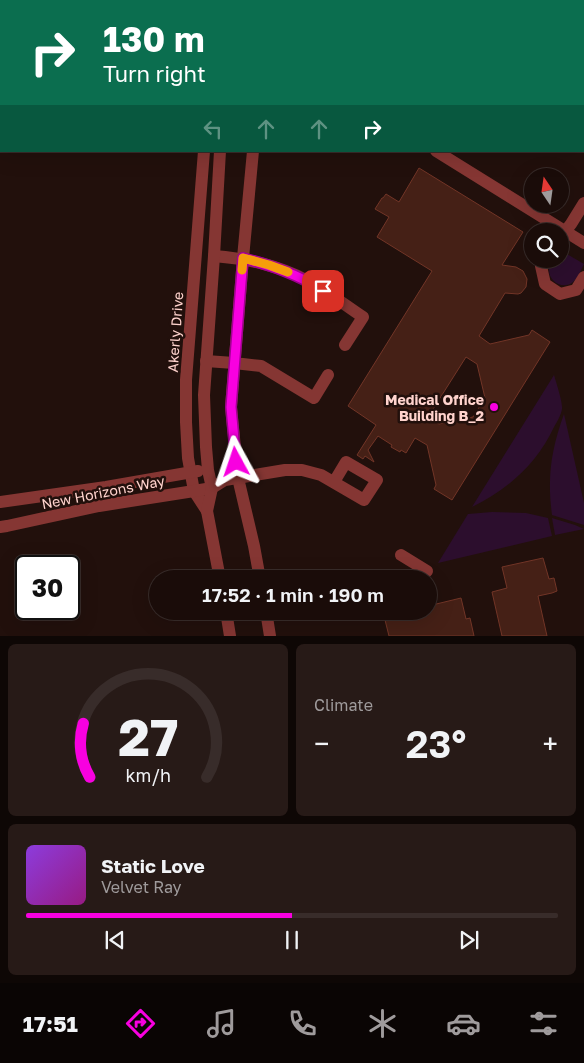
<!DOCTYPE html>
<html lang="en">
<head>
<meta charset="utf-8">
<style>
	body { margin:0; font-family:"Golos Text",sans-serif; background:#271a17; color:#f1f3f6; height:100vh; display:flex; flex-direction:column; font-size:19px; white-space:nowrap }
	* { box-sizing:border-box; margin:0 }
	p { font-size:16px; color:#9f9b9c }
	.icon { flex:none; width:28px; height:28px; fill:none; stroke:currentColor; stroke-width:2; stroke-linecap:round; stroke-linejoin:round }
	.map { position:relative; height:636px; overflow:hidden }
	.panel { display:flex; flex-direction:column; gap:8px; padding:8px; background:#0e0705; flex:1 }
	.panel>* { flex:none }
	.banner { position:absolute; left:0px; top:0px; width:585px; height:152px; box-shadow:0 5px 20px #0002,0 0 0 1px #382c2a; background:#0b6e4f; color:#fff; overflow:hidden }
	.needle { width:32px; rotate:347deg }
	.controls { position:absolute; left:524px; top:168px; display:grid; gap:10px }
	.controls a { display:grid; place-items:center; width:45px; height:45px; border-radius:50%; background:#1a0c09; box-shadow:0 5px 20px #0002,0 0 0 1px #382c2a; font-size:25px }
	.speed { position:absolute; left:15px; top:555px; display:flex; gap:10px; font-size:25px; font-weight:700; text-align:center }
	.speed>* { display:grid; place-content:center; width:65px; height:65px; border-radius:50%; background:#1a0c09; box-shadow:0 5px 20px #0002,0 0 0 1px #382c2a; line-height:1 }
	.speed .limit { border:2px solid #111; border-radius:8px; background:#fff; color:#111 }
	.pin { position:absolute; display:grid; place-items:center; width:42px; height:42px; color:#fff; margin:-21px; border-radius:10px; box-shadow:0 2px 8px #0006 }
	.me { position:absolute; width:55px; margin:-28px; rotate:355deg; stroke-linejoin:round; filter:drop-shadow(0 0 4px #0008) }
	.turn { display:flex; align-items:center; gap:18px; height:105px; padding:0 20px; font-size:22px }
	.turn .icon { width:65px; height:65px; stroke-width:2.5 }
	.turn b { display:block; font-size:35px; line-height:42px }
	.lanes { display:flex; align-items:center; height:48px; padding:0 20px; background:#0003; justify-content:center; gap:25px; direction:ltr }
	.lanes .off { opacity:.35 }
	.big { font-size:38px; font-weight:600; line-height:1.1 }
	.panel .card { flex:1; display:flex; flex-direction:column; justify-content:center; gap:8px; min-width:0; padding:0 18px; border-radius:8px; background:#271a17 }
	.panel .dial { align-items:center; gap:0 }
	.dial svg { height:130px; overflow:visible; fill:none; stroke:#382c2a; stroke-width:7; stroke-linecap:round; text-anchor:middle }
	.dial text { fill:#f1f3f6; stroke:none }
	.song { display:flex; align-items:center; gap:15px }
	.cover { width:60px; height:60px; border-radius:8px; background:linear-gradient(135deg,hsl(270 70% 55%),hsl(310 70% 35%)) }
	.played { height:5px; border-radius:2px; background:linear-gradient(90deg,#f800e0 50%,#382c2a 50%) }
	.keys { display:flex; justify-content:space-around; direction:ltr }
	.heat { display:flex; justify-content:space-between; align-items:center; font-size:28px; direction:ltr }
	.panel .tiles { flex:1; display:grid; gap:8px; grid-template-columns:1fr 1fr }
	.card:last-child { grid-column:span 2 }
	.trip { position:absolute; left:149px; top:570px; width:288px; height:50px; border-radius:25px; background:#1a0c09; box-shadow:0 5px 20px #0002,0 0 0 1px #382c2a; font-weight:600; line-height:50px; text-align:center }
	.tabs { display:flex; height:80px; justify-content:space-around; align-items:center; background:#0a0504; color:#9f9b9c }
	.tabs .icon { width:35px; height:35px }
	.tabs .current { color:#f800e0 }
	.tabs b { font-size:22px; color:#f1f3f6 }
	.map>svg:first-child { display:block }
	.green { fill:#2c0e2d }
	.building { fill:#452016; stroke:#723527; fill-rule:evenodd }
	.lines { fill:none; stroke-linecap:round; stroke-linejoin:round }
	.minor { stroke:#853633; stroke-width:12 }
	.major { stroke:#ffbf54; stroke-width:12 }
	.route-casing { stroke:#a10092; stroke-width:12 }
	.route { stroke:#f800e0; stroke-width:9 }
	.slow { stroke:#f59e0b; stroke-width:9 }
	.poi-dot { fill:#f800e0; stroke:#22100c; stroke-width:2 }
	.labels { text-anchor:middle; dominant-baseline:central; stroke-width:5; stroke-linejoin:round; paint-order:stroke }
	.street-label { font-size:14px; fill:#ffd3cd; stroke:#22100c }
	.poi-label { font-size:14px; font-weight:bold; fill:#ffd3cd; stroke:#22100c; text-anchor:end }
</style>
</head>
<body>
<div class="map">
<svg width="584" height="636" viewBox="0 0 584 636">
	<rect width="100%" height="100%" fill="#22100c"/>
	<g class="green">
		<path d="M 560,250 L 584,264 C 581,270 578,278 573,282 C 563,290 549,282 549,270 C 549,266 551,263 553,259 L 560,259 Z"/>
		<path d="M 554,375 C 556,382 563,403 562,409 C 561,415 557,422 554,427 C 537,464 507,490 472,507 Z"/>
		<path d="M 564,414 L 584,503 L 584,525 L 552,515 C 547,477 551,450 564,414 Z"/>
		<path d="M 492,512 L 526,513 L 548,518 L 552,536 L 438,563 L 468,514 Z"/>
		<path d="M 552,518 L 575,525 L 584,529 L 555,535 Z"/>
	</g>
	<g class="building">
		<path d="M 419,168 L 523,232 L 502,265 L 516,267 L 523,271 L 527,279 L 526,287 L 521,293 L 518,294 L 505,293 L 479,336 L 490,344 L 529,335 L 532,330 L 550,342 L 452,500 L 434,489 L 436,485 L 427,445 L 415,438 L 406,453 L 401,450 L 400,452 L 391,447 L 392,445 L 378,436 L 368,450 L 374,462 L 365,456 L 363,459 L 357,455 L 376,425 L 348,406 L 432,271 L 377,237 L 389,217 L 375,209 L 382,198 L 383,198 L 386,194 L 399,202 ZM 466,357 L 477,364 L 485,398 L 473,417 L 439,424 L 428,417 Z"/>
		<path d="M 543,558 L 549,579 L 554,578 L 557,591 L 552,593 L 538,596 L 547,636 L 502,636 L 492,592 L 507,588 L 502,567 Z"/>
		<path d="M 461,598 L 466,619 L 470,618 L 474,636 L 389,636 L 384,616 L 405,611 L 428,611 L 428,606 Z"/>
	</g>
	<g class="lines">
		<g class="minor">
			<path d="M 219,0 L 219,1"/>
			<path d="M 204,151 L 186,380 L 186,422 L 188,458 L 194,491 L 207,511"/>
			<path d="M 253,151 L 243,258 L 231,407 L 238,478 L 254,546 L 260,579"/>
			<path d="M 436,151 L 584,243"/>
			<path d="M 560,238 L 571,224 L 584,203"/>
			<path d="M 214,256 C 249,259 277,265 308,281 C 327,291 345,305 363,317 L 345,345"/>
			<path d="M 546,259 L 541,266 L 545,284 L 560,294 L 576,290 L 584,277"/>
			<path d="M 206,361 L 234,363 L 261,366 L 314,398 L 328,375"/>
			<path d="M 0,502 L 106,487 L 198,471"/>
			<path d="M 0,527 L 7,526 L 99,506 L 194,491 L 212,488 L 225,480 L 285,470 L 302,470 L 321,475 L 364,500 L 377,480 L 346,462 L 334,482"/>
			<path d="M 401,555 L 427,571"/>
			<path d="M 220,579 L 207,511 L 212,488 L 208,470 L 206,447 L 204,395 L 214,256 L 220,151"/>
			<path d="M 226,611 L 230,636"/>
			<path d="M 266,611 L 270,636"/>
		</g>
		<g class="major">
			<path d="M 9,0 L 11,1"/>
			<path d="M 73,0 L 77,1"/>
			<path d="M 478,1 L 484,0"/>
		</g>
	</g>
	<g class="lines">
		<g class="route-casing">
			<path id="route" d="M 236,462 L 231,407 L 243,258 C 272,266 298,274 323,291"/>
		</g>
		<use href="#route" class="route"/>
		<path class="slow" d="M 242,270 L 243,258 L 269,265 L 288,272"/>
	</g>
	<circle class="poi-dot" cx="494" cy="407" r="5"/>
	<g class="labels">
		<g class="street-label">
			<text transform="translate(175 332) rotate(-86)">Akerly Drive</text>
			<text transform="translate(103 492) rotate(-11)">New Horizons Way</text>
		</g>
		<g class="poi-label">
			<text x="484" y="399">Medical Office<tspan x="484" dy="16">Building B_2</tspan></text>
		</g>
	</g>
</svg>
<div class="controls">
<a><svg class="needle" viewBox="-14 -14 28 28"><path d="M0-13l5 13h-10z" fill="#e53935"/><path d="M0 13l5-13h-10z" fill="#9f9b9c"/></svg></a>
<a><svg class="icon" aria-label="search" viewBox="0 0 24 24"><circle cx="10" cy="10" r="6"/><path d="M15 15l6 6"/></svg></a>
</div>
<div class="speed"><div class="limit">30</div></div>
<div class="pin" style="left:323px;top:291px;background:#d93025"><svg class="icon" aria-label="arrive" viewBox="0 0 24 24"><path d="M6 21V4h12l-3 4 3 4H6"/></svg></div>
<svg class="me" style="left:236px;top:462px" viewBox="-20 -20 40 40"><path d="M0-17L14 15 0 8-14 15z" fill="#f800e0" stroke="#fff" stroke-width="4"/></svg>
<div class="trip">17:52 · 1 min · 190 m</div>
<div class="banner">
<div class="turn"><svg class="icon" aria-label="right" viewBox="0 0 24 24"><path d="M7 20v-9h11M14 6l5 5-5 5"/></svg><div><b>130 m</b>Turn right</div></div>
<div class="lanes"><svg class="icon off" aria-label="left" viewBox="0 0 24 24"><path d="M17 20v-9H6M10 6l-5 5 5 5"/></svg><svg class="icon off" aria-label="ahead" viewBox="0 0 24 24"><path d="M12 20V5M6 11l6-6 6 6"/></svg><svg class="icon off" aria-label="ahead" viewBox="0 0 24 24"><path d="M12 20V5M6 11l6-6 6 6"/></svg><svg class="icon" aria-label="right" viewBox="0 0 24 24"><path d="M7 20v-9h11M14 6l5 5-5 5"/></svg></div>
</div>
</div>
<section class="panel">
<div class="tiles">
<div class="card dial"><svg viewBox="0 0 100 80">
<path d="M14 69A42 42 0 1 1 86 69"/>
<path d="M14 69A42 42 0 0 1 10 36" stroke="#f800e0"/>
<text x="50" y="56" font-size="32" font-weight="700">27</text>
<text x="50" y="72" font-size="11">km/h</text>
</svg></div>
<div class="card"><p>Climate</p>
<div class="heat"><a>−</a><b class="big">23°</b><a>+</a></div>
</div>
<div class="card">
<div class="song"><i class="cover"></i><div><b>Static Love</b><p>Velvet Ray</p></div></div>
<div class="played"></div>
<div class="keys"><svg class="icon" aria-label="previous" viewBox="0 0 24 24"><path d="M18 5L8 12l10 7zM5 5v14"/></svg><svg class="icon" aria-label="pause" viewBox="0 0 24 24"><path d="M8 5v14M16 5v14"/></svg><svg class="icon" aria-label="next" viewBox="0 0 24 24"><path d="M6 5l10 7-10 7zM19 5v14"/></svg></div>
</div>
</div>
</section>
<nav class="tabs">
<b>17:51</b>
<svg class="icon current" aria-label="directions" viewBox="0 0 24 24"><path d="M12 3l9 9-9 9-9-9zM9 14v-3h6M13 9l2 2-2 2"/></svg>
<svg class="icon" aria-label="music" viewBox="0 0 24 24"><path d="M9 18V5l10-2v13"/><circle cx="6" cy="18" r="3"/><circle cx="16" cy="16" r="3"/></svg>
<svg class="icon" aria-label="phone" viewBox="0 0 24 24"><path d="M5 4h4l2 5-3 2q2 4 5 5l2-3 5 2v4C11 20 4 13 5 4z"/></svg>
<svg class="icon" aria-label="climate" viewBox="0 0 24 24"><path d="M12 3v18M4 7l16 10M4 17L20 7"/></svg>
<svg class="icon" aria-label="car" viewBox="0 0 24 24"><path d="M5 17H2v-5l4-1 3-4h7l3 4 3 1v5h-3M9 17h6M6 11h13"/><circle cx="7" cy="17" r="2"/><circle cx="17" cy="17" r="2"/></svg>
<svg class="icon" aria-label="filters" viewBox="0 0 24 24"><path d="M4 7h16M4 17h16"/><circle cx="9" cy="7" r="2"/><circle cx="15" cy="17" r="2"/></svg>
</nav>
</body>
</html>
